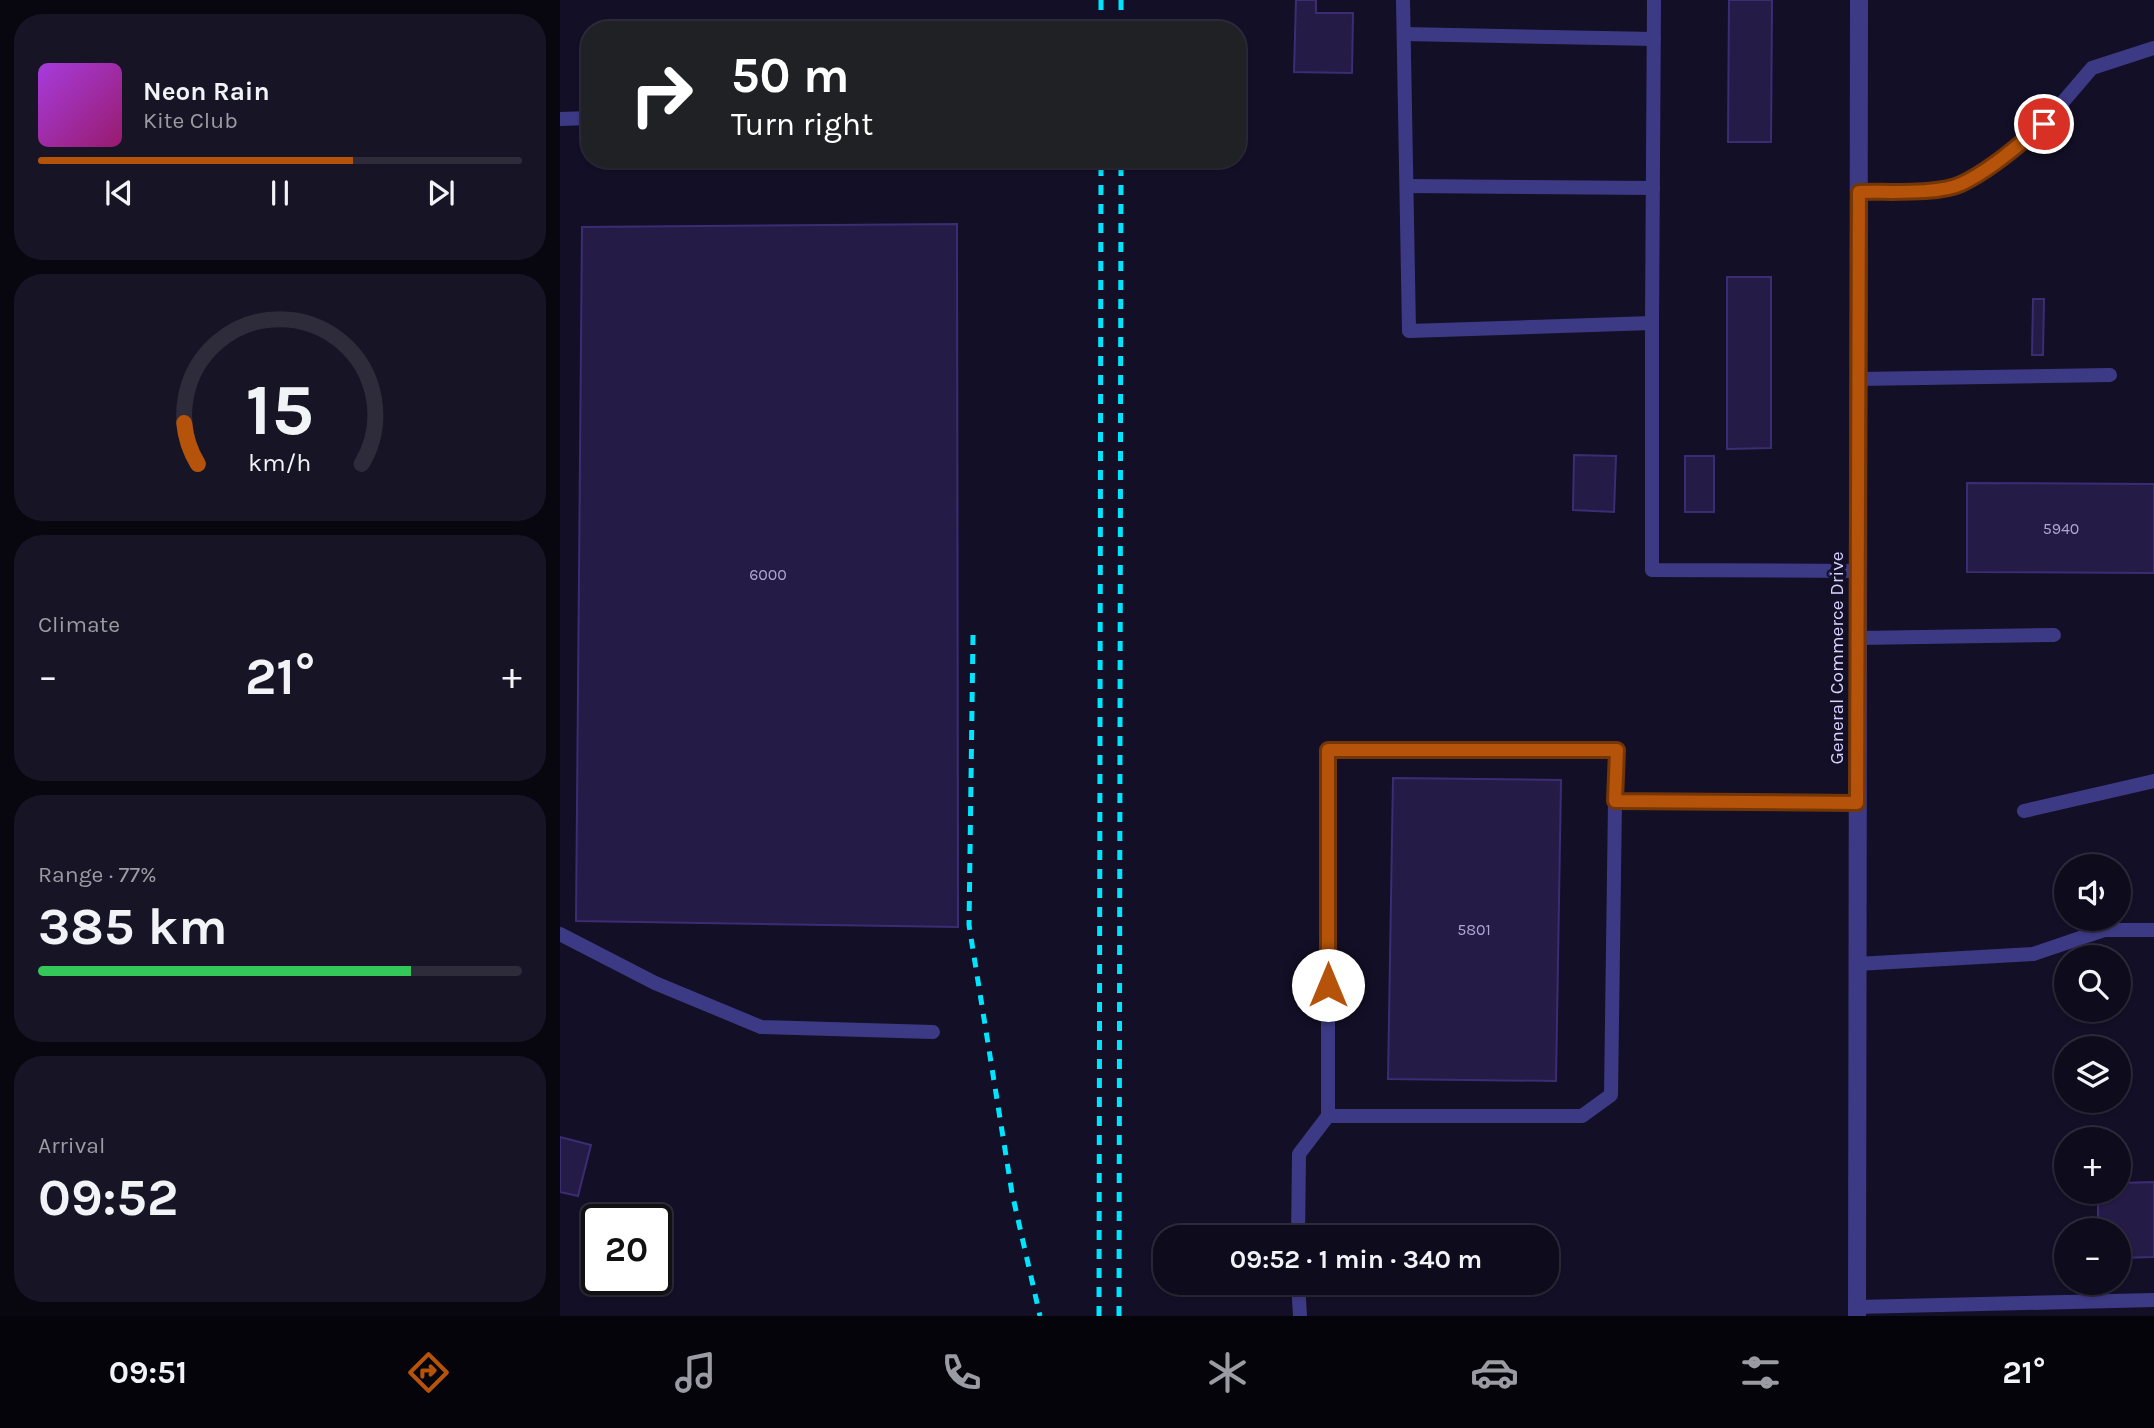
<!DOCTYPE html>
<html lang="en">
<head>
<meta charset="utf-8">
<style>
	body { margin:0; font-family:Karla,sans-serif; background:#171425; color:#f1f3f6; height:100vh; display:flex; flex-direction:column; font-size:26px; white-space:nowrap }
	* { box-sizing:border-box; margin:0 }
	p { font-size:23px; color:#9b9ba3 }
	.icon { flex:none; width:38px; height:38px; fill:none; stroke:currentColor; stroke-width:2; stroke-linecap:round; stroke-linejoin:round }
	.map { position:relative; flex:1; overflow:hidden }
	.panel { display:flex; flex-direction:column; gap:14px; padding:14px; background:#08060f; width:560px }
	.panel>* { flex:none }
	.banner { position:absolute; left:21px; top:21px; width:665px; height:147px; border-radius:28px; box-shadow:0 2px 5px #0004,0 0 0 2px #2e2b3b; background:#202124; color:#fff; overflow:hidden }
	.fabs { position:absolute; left:1494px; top:854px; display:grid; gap:14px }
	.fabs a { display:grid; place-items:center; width:77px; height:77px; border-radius:50%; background:#0e0b1c; box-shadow:0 2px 5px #0004,0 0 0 2px #2e2b3b; font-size:35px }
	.speed { position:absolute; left:21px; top:1204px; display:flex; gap:14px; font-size:35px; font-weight:700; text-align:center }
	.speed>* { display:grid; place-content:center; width:91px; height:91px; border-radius:50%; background:#0e0b1c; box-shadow:0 2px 5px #0004,0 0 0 2px #2e2b3b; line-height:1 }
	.speed .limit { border:4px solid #111; border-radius:10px; background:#fff; color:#111 }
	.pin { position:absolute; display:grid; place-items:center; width:60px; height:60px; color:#fff; margin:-30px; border:4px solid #fff; border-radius:50%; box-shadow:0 2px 7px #0007 }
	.me { position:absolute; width:77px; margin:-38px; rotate:0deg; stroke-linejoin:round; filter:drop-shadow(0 0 5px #0008) }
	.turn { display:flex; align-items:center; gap:24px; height:147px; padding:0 35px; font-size:32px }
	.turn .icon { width:91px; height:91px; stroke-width:2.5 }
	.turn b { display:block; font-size:49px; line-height:60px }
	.big { font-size:52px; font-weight:700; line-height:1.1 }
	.panel .widget { flex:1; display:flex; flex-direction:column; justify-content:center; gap:10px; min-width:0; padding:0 24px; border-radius:28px; background:#171425 }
	.panel .dial { align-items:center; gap:0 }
	.dial svg { height:182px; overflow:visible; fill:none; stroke:#2e2b3b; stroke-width:7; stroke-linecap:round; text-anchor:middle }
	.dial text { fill:#f1f3f6; stroke:none }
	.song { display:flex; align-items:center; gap:21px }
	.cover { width:84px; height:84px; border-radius:10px; background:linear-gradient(135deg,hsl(280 70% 55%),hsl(320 70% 35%)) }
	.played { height:7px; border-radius:4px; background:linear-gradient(90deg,#b45309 65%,#2e2b3b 65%) }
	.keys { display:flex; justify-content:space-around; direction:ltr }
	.heat { display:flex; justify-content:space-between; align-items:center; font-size:38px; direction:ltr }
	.charge { height:10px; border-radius:5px; background:linear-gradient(90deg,#34c759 77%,#2e2b3b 0) }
	.trip { position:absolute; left:593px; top:1225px; width:406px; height:70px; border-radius:28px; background:#0e0b1c; box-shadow:0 2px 5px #0004,0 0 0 2px #2e2b3b; font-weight:700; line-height:70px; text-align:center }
	.tab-bar { display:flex; height:112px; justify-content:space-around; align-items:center; background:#06040b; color:#9b9ba3 }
	.tab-bar .icon { width:49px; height:49px }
	.tab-bar .current { color:#b45309 }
	.tab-bar b { font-size:32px; color:#f1f3f6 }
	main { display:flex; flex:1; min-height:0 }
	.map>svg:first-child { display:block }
	.building { fill:#241b47; stroke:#3b2d73; stroke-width:2 }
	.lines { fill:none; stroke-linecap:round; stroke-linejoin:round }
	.service { stroke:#3d3a85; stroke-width:14 }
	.minor { stroke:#3d3a85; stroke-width:18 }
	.rail { stroke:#00e5ff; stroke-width:5; stroke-dasharray:10 9; stroke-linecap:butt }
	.route-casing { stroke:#753606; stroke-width:18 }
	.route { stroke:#b45309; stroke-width:12 }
	.labels { text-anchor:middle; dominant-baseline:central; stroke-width:7; stroke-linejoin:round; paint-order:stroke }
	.number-label { font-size:16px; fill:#aca6d1 }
	.street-label { font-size:19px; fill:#d9d4ff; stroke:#130f26 }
</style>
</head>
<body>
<main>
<section class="panel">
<div class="widget">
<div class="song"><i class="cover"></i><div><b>Neon Rain</b><p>Kite Club</p></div></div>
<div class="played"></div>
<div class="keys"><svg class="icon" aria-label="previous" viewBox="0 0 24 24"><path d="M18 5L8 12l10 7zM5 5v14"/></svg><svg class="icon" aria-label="pause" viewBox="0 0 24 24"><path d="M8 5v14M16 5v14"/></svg><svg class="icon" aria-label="next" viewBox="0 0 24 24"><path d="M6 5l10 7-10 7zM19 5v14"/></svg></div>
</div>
<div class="widget dial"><svg viewBox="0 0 100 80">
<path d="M14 69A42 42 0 1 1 86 69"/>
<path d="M14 69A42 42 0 0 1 8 51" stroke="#b45309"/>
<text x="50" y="56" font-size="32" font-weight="700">15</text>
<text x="50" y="72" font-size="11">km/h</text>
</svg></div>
<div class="widget"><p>Climate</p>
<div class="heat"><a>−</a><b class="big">21°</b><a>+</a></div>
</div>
<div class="widget"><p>Range · 77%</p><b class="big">385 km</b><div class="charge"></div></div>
<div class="widget"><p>Arrival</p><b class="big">09:52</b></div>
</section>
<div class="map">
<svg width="1594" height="1316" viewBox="0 0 1594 1316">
	<rect width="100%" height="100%" fill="#130f26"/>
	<g class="building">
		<path d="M 736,0 L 756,0 L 756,13 L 793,13 L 792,73 L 734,72 Z"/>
		<path d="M 1169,0 L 1212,0 L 1211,142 L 1168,142 Z"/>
		<path d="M 397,224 L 398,927 L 16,921 L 22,227 Z"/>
		<path d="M 1167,277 L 1211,277 L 1211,448 L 1167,449 Z"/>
		<path d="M 1473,299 L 1484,299 L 1483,355 L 1472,355 Z"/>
		<path d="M 1014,455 L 1056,456 L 1054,512 L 1013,510 Z"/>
		<rect x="1125" y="456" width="29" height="56"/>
		<path d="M 1407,483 L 1594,484 L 1594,573 L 1407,572 Z"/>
		<path d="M 833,778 L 1001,780 L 996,1081 L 828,1079 Z"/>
		<path d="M 0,1137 L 31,1145 L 18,1196 L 0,1192 Z"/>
		<path d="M 1594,1182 L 1594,1257 L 1559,1258 L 1559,1230 L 1538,1230 L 1538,1192 L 1559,1192 L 1559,1183 Z"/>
	</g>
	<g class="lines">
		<g class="service">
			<path d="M 843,0 L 849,331 L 1092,323 L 1092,570 L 1298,571"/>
			<path d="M 844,34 L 1094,39"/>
			<path d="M 0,119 L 30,118"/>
			<path d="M 847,186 L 1093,188"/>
			<path d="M 1299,192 L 1382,189 L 1400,184 L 1431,165 L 1484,124 L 1532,68 L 1594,48"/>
			<path d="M 1092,323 L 1094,0"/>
			<path d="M 1298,379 L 1550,375"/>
			<path d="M 1298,638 L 1494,635"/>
			<path d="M 1055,801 L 1057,750 L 768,750 L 768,1116 L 1022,1116 L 1051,1095 L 1055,801 L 1297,803"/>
			<path d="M 1464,811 L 1594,781"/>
			<path d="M 0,934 L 95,983 L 201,1027 L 373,1032"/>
			<path d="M 1297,964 L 1473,954 L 1544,930 L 1594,930"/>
			<path d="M 738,1237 L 739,1154 L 768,1116"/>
			<path d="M 738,1283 L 740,1316"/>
			<path d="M 1297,1307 L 1594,1300"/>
		</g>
		<path class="minor" d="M 1297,1316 L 1299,0"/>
		<g class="rail">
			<path d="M 541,0 L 541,30"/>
			<path d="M 561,0 L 561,30"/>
			<path d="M 413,635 L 409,925 L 452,1193 L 480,1316"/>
			<path d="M 539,1316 L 541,159"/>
			<path d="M 559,1316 L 561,159"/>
		</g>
	</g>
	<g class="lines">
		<g class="route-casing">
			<path id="route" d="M 768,985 L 768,750 L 1057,750 L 1055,801 L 1297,803 L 1299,192 C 1326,191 1377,195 1401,184 C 1431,170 1458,145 1484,124"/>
		</g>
		<use href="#route" class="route"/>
	</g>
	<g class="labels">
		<g class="number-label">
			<text x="1501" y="528">5940</text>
			<text x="208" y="574">6000</text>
			<text x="914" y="929">5801</text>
		</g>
		<g class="street-label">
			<text transform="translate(1277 658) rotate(-90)">General Commerce Drive</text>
		</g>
	</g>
</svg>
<div class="fabs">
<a><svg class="icon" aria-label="sound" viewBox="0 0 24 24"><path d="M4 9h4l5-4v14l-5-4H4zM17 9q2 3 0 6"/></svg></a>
<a><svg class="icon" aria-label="search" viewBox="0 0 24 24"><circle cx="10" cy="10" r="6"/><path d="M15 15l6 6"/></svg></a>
<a><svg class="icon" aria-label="layers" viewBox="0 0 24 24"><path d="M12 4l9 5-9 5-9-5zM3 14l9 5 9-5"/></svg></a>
<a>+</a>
<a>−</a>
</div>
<div class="speed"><div class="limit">20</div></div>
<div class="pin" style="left:1484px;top:124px;background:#d93025"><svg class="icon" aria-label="arrive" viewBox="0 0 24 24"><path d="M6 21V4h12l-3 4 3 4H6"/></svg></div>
<svg class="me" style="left:768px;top:985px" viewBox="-20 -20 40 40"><circle r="19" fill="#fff"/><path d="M0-13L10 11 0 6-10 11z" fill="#b45309"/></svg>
<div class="trip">09:52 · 1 min · 340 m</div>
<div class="banner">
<div class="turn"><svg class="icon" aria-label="right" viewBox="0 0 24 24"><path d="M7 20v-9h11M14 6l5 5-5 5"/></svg><div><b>50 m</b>Turn right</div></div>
</div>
</div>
</main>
<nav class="tab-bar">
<b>09:51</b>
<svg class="icon current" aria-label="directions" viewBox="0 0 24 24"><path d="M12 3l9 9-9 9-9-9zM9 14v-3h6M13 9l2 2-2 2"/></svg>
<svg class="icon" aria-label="music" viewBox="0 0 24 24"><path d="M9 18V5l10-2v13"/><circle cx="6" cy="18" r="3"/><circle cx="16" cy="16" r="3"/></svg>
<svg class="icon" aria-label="phone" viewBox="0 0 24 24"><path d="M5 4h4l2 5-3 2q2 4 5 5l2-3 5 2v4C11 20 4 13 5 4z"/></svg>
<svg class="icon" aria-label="climate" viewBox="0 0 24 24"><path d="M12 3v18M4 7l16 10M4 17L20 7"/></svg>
<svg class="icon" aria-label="car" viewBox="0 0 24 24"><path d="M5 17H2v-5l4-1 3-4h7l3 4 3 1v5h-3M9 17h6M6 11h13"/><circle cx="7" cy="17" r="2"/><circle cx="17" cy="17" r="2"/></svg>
<svg class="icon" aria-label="filters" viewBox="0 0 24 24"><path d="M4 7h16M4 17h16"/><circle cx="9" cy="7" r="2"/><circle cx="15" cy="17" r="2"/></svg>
<b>21°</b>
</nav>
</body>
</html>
